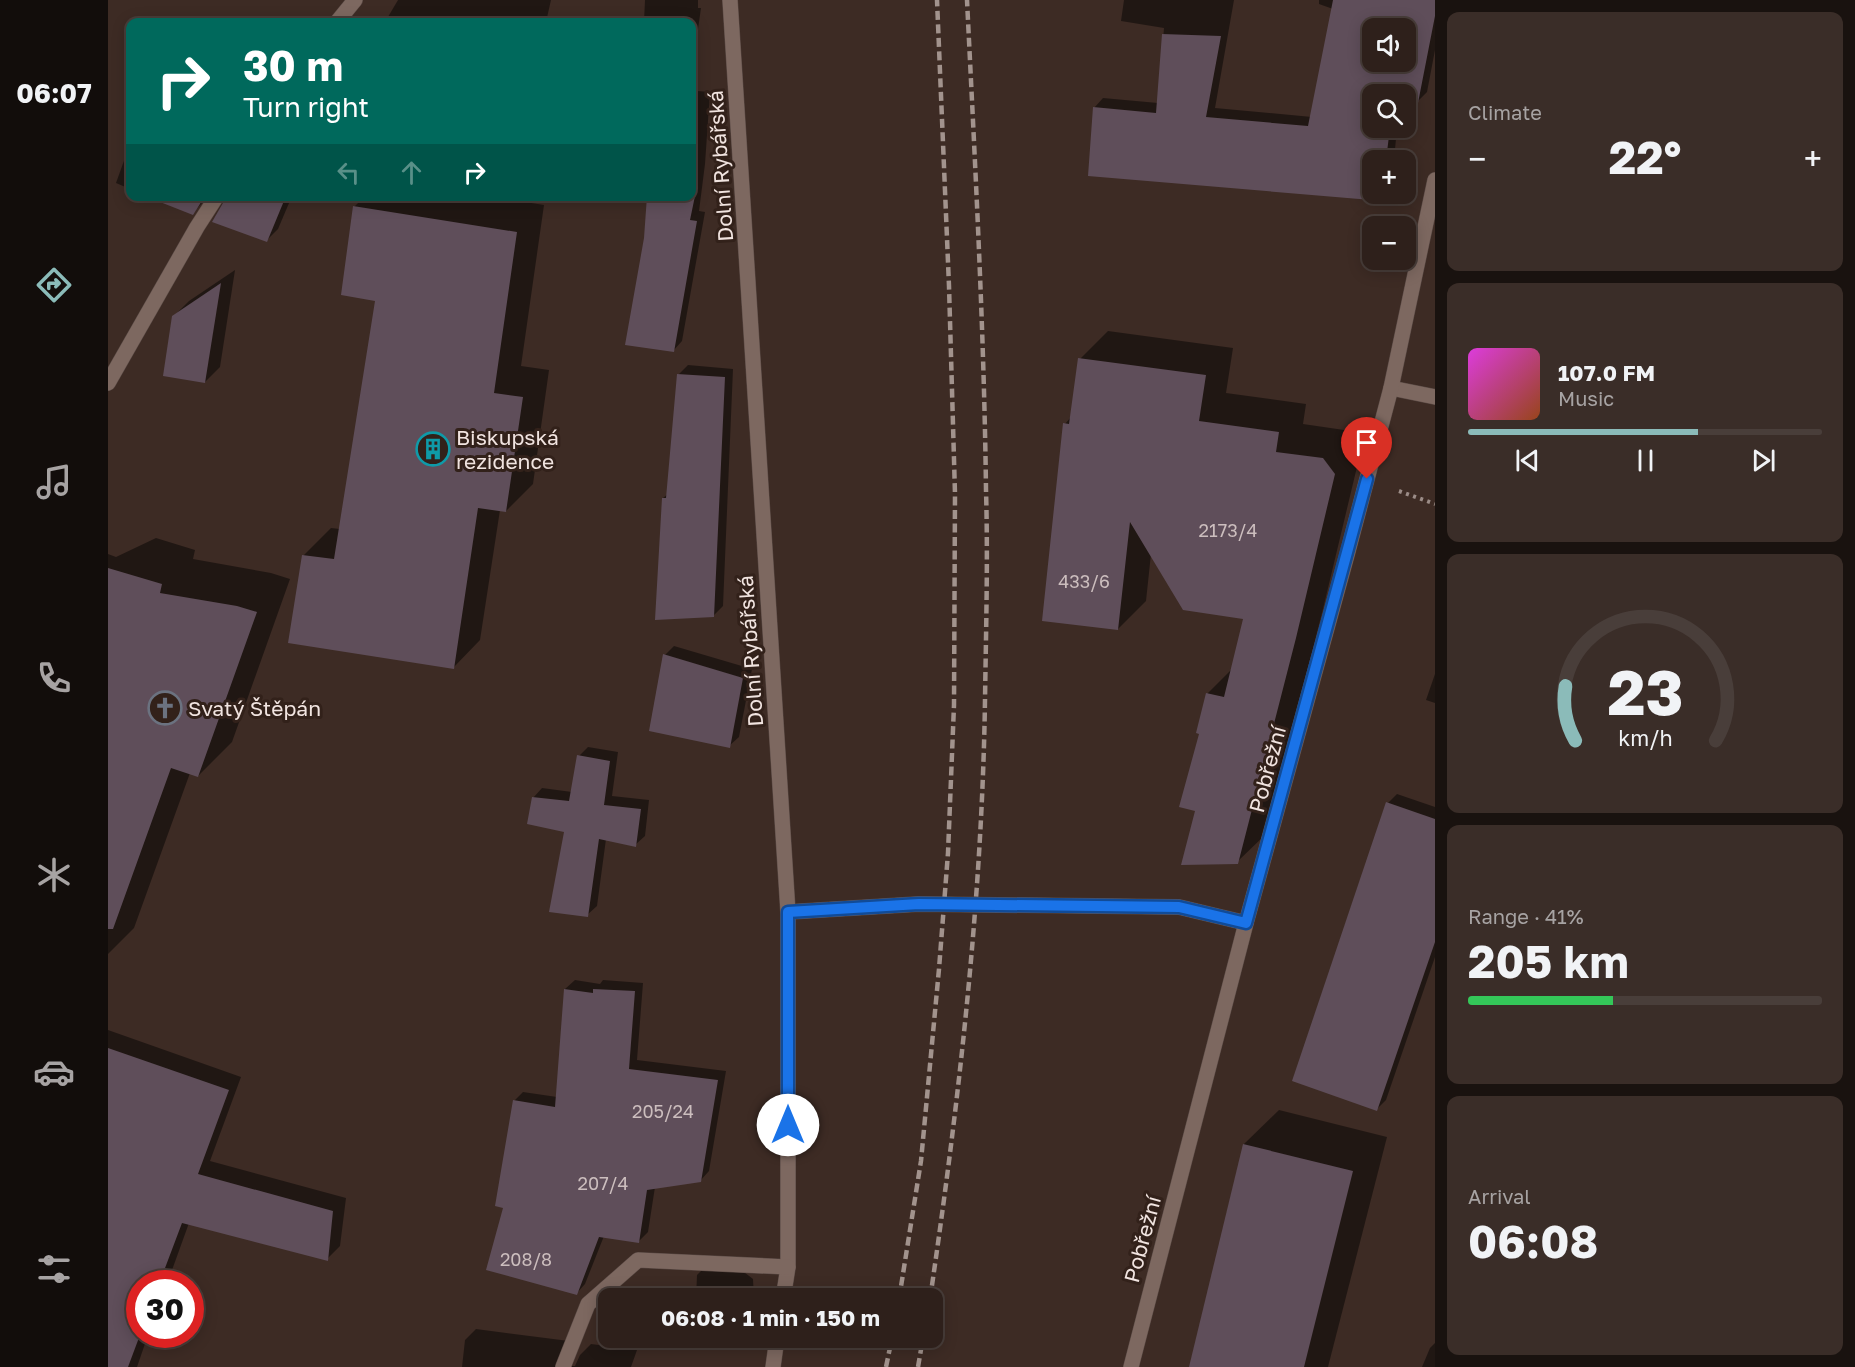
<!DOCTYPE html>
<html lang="en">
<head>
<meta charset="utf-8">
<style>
	body { margin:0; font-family:"Golos Text",sans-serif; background:#3a2d28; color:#f1f3f6; height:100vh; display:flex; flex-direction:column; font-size:22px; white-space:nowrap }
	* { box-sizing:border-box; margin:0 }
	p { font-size:20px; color:#a7a3a3 }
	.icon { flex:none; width:33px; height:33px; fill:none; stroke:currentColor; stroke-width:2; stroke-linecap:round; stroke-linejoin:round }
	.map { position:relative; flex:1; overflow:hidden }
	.sheet { display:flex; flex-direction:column; gap:12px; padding:12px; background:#19120f; width:420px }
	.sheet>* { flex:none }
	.banner { position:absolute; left:18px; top:18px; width:570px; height:183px; border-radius:12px; box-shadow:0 3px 15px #0003,0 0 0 2px #493e3a; background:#00695c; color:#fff; overflow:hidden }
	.tools { position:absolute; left:1254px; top:18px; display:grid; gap:12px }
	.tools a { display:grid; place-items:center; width:54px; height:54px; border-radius:12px; background:#2e201b; box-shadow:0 3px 15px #0003,0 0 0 2px #493e3a; font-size:30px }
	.speed { position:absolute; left:18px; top:1270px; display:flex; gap:12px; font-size:30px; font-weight:700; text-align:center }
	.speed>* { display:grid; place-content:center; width:78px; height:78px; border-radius:50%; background:#2e201b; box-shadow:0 3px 15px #0003,0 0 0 2px #493e3a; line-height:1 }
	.speed .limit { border:9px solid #d22; background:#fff; color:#111 }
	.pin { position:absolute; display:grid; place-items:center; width:51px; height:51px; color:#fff; margin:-62px -26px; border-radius:50% 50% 50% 0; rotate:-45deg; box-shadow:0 0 6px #0007 }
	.pin .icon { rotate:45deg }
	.me { position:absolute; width:66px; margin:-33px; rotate:0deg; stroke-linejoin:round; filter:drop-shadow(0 0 4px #0008) }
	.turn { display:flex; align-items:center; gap:21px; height:126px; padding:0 18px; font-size:27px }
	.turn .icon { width:78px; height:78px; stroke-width:2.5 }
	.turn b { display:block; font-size:42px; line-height:51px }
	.lanes { display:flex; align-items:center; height:57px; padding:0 18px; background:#0003; justify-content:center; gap:30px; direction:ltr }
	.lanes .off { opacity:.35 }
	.big { font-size:45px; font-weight:700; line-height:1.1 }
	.sheet .tile { flex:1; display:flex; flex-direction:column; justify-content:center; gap:9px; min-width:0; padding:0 21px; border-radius:12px; background:#3a2d28 }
	.sheet .dial { align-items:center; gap:0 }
	.dial svg { height:156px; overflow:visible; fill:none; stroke:#493e3a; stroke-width:7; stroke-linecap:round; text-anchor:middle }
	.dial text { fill:#f1f3f6; stroke:none }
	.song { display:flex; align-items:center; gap:18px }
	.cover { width:72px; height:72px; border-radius:9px; background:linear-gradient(135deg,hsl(300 70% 55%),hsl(20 70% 35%)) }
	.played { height:6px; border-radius:3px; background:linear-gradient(90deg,#8bbbb9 65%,#493e3a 65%) }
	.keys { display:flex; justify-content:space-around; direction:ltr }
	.heat { display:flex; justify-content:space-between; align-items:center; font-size:33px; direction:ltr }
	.charge { height:9px; border-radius:4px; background:linear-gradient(90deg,#34c759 41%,#493e3a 0) }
	.trip { position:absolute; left:490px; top:1288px; width:345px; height:60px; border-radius:12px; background:#2e201b; box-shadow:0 3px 15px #0003,0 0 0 2px #493e3a; font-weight:700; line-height:60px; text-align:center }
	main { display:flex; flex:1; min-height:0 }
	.tabs { display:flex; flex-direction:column; width:108px; justify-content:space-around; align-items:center; background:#120d0b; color:#a7a3a3 }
	.tabs .icon { width:42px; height:42px }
	.tabs .active { color:#8bbbb9 }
	.tabs b { font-size:27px; color:#f1f3f6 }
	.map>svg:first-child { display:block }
	.shadow { fill:#0007; fill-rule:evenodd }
	.building { fill:#5f4e5a; fill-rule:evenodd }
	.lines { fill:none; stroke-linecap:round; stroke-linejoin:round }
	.minor-casing { stroke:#594944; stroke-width:16 }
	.path { stroke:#9b8c87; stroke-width:4; stroke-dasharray:3 4.5; stroke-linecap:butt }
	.minor { stroke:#7d6860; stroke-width:15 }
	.rail { stroke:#a2938d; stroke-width:4.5; stroke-dasharray:9 4.5; stroke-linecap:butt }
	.route-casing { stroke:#114b97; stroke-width:15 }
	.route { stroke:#1a73e8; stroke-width:10 }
	.labels { text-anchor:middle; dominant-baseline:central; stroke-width:6; stroke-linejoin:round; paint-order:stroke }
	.number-label { font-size:18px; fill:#ccbebe }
	.street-label { font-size:21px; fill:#f1e4e0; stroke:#32211a }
	.poi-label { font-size:21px; fill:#f1e4e0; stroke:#32211a; text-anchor:start }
</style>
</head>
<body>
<main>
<nav class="tabs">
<b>06:07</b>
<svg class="icon active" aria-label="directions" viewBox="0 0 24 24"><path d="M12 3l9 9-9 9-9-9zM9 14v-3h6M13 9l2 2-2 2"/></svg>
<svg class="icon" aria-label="music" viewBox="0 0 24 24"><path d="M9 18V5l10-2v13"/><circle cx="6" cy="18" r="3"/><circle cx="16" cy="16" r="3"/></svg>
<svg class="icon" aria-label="phone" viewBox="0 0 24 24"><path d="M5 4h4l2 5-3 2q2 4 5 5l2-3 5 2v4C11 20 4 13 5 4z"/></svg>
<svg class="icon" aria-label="climate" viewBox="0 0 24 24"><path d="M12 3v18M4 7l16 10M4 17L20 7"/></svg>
<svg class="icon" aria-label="car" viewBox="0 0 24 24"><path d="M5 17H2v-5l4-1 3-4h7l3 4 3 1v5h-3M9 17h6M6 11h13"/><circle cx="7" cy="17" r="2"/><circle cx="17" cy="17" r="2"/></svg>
<svg class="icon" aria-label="filters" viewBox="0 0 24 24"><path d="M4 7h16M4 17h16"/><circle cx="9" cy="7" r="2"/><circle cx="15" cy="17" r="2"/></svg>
</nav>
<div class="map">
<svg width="1327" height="1367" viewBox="0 0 1327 1367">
	<rect width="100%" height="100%" fill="#3d2b24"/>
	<g class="shadow">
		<path d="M 290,0 L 443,0 L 438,22 L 277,22 Z"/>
		<path d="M 537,0 L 590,0 L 590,8 L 593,8 L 588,43 L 589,91 L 602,92 L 597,164 L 591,211 L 597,212 L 574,341 L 565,351 L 584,196 L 584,22 L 536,22 Z"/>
		<path d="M 1016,0 L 1126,0 L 1107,108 L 1204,117 L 1225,9 L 1211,4 L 1211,0 L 1327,0 L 1327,50 L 1319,92 L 1309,102 L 1298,100 L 1298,94 L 1264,94 L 1264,128 L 1289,128 L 1286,160 L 1264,160 L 1264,194 L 1280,194 L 1274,199 L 986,108 L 995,98 L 1050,103 L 1056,28 L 1013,21 ZM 1264,28 L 1298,28 L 1298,62 L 1264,62 Z"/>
		<path d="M 22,144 L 22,189 L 8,183 Z"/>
		<path d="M 42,196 L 100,196 L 85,213 Z"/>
		<path d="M 120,196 L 184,196 L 170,229 L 158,241 Z"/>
		<path d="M 257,196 L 380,196 L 436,205 L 413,366 L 441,370 L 425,484 L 398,511 L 392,510 L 372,640 L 345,668 L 182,642 L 196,555 L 223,528 L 232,529 L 269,300 L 246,207 Z"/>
		<path d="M 127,270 L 112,367 L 97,382 L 66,316 L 81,301 Z"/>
		<path d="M 1000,331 L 1125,348 L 1118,393 L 1198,404 L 1195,424 L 1243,431 L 1254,446 L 1215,609 L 1157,835 L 1129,862 L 1089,810 L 1093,732 L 1090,732 L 1100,693 L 1124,669 L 1137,618 L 1043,554 L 1038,601 L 1010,629 L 957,424 L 963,417 L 972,359 Z"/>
		<path d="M 580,365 L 625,369 L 615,606 L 606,615 L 555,498 L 560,494 L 570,375 Z"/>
		<path d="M 48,538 L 87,550 L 85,559 L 163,573 L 182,579 L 124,742 L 90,776 L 82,773 L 26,928 L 0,954 L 0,554 L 8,557 Z"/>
		<path d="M 566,646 L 644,669 L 631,737 L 621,746 L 557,655 Z"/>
		<path d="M 1327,674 L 1327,703 L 1318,700 Z"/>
		<path d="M 480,747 L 510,752 L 504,796 L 541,800 L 537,836 L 527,845 L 498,839 L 489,906 L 479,915 L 457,831 L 425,798 L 434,788 L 464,792 L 471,756 Z"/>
		<path d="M 1289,794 L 1327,807 L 1327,957 L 1278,1100 L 1269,1109 L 1280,803 Z"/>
		<path d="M 467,980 L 492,984 L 495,980 L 535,983 L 529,1060 L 618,1071 L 601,1171 L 592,1181 L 547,1187 L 540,1232 L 531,1241 L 496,1236 L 477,1284 L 468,1294 L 397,1207 L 406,1101 L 415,1092 L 449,1097 L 457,989 Z"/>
		<path d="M 0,1030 L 133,1077 L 102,1161 L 238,1198 L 232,1246 L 219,1259 L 81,1223 L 59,1284 L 32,1284 L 32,1335 L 40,1335 L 29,1367 L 0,1367 Z"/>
		<path d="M 1171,1110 L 1279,1137 L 1220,1367 L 1082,1367 L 1136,1144 Z"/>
		<path d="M 598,1266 L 632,1269 L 645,1279 L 646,1299 L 588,1299 L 589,1275 Z"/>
		<path d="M 368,1329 L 461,1341 L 463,1366 L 467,1366 L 472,1355 L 483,1344 L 529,1350 L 523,1367 L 354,1367 L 357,1340 Z"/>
		<path d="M 1327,1343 L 1327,1367 L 1314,1367 L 1322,1348 Z"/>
	</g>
	<g class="building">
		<path d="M 1225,0 L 1327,0 L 1327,16 L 1310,103 L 1298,102 L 1298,94 L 1264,94 L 1264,128 L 1282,128 L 1278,160 L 1264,160 L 1264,194 L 1275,194 L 1275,201 L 980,176 L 985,107 L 1048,113 L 1054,34 L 1113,36 L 1098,117 L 1200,126 ZM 1264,28 L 1298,28 L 1298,62 L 1264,62 Z"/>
		<path d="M 48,196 L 97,196 L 85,215 L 47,200 Z"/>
		<path d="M 119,196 L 178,196 L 159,242 L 104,222 Z"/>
		<path d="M 539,196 L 587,196 L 582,220 L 589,221 L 566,352 L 517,345 L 536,238 Z"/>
		<path d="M 245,206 L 409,232 L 386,393 L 415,397 L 398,512 L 370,508 L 346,669 L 180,643 L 194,555 L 226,559 L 267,301 L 233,295 Z"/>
		<path d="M 113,283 L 97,383 L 55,376 L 64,316 Z"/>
		<path d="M 970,358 L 1098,375 L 1091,421 L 1171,432 L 1168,452 L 1215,458 L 1227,474 L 1188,638 L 1130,864 L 1073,865 L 1087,811 L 1071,807 L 1091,734 L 1088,733 L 1098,693 L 1116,697 L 1135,619 L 1075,610 L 1022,522 L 1010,630 L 934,621 L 955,423 L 961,424 Z"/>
		<path d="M 569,374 L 617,377 L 606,617 L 547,620 L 554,498 L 558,498 Z"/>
		<path d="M 0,568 L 54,584 L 52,593 L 129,606 L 149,612 L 90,777 L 63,768 L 5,929 L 0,929 Z"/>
		<path d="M 555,654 L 635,678 L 622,748 L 541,731 Z"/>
		<path d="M 469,755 L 502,761 L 496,805 L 533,809 L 528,847 L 491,839 L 480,917 L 441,912 L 456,832 L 419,824 L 424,797 L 461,801 Z"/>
		<path d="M 1278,802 L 1327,819 L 1327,942 L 1269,1111 L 1184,1081 Z"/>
		<path d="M 456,989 L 485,993 L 485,989 L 527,991 L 521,1069 L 610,1080 L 593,1182 L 539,1190 L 531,1243 L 491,1237 L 469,1295 L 378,1270 L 395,1208 L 387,1206 L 405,1100 L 447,1107 Z"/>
		<path d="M 0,1048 L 121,1090 L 90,1174 L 225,1211 L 220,1261 L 74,1223 L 51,1284 L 32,1284 L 32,1335 L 20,1367 L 0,1367 Z"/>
		<path d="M 1135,1144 L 1245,1171 L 1196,1367 L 1081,1367 Z"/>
	</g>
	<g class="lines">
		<g class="minor-casing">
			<g id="minor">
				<path d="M 622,0 L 680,912 L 680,1267 L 675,1299"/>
				<path d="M 229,22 L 247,0"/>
				<path d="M 0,383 L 89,227 L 109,196"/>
				<path d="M 1283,388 L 1327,397"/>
				<path d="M 680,912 L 811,904 L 1071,907 L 1138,923"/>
				<path d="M 455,1367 L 480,1304 L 530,1260 L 680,1267"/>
				<path d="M 665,1367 L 669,1338"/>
				<path d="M 1023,1367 L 1138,923 L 1239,555 L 1283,388 L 1327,180"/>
			</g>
		</g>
		<path class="path" d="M 1291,491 L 1327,504"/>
		<use href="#minor" class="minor"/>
		<g class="rail">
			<path d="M 791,1299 L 813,1161 L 831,969 L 840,853 L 846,705 L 847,494 L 841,286 L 829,0"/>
			<path d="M 822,1299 C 851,1101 874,900 877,700 C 878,630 880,560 878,490 C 876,327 867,163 859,0"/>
			<path d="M 778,1367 L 784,1338"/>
			<path d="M 810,1367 L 815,1338"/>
		</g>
	</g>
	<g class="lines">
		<g class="route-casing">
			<path id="route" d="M 680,1125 L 680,912 L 811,904 L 1071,907 L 1138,923 L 1259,479"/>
		</g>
		<use href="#route" class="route"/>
	</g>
	<defs>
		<g id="building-ring" transform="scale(1.725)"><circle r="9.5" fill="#32211a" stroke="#0f9aa8" stroke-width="1.5"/><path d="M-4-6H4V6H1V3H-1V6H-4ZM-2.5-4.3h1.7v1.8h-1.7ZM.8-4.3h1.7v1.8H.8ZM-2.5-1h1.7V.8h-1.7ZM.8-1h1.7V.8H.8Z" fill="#0f9aa8"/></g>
		<g id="church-ring" transform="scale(1.725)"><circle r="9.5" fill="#32211a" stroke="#6b7280" stroke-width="1.5"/><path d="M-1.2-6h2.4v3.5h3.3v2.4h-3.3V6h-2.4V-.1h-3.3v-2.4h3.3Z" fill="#6b7280"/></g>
	</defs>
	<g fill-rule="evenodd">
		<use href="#building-ring" x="325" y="449"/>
		<use href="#church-ring" x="57" y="708"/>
	</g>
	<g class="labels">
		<g class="number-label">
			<text x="1120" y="530">2173/4</text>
			<text x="976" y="581">433/6</text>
			<text x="555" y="1111">205/24</text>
			<text x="495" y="1183">207/4</text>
			<text x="418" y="1259">208/8</text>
		</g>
		<g class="street-label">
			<text transform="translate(612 166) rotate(-94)">Dolní Rybářská</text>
			<text transform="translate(642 651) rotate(-94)">Dolní Rybářská</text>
			<text transform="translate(1159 769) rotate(-75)">Pobřežní</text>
			<text transform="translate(1034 1239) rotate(-75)">Pobřežní</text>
		</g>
		<g class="poi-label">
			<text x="348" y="437">Biskupská<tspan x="348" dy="24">rezidence</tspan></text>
			<text x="80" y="708">Svatý Štěpán</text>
		</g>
	</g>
</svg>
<div class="tools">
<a><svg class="icon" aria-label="sound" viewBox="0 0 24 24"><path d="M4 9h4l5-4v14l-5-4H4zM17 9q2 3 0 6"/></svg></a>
<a><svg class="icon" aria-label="search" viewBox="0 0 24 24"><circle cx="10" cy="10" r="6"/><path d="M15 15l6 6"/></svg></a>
<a>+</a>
<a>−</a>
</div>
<div class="speed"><div class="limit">30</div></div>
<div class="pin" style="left:1259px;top:479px;background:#d93025"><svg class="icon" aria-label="arrive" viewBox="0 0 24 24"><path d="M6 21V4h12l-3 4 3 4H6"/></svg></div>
<svg class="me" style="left:680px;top:1125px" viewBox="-20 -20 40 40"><circle r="19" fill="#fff"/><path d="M0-13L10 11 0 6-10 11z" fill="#1a73e8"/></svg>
<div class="trip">06:08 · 1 min · 150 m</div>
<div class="banner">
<div class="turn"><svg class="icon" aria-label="right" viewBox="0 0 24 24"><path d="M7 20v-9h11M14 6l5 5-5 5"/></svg><div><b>30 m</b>Turn right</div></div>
<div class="lanes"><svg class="icon off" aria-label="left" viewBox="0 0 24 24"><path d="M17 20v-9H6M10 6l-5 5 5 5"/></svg><svg class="icon off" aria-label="ahead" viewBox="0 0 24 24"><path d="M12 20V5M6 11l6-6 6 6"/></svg><svg class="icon" aria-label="right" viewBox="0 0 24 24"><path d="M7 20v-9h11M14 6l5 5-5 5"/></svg></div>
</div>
</div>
<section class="sheet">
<div class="tile"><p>Climate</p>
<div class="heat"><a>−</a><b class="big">22°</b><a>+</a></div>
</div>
<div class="tile">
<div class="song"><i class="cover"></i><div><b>107.0 FM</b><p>Music</p></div></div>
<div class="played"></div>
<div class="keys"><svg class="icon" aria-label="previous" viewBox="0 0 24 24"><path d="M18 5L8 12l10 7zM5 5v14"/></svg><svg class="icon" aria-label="pause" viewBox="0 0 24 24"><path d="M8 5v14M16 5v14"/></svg><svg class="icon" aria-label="next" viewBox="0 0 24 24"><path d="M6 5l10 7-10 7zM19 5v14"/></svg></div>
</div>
<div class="tile dial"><svg viewBox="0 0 100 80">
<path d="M14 69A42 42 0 1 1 86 69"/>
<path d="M14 69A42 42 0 0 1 9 41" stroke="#8bbbb9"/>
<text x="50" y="56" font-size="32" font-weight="700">23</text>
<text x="50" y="72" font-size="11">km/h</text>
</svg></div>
<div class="tile"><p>Range · 41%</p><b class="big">205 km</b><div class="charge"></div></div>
<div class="tile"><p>Arrival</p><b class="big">06:08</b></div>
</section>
</main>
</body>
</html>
